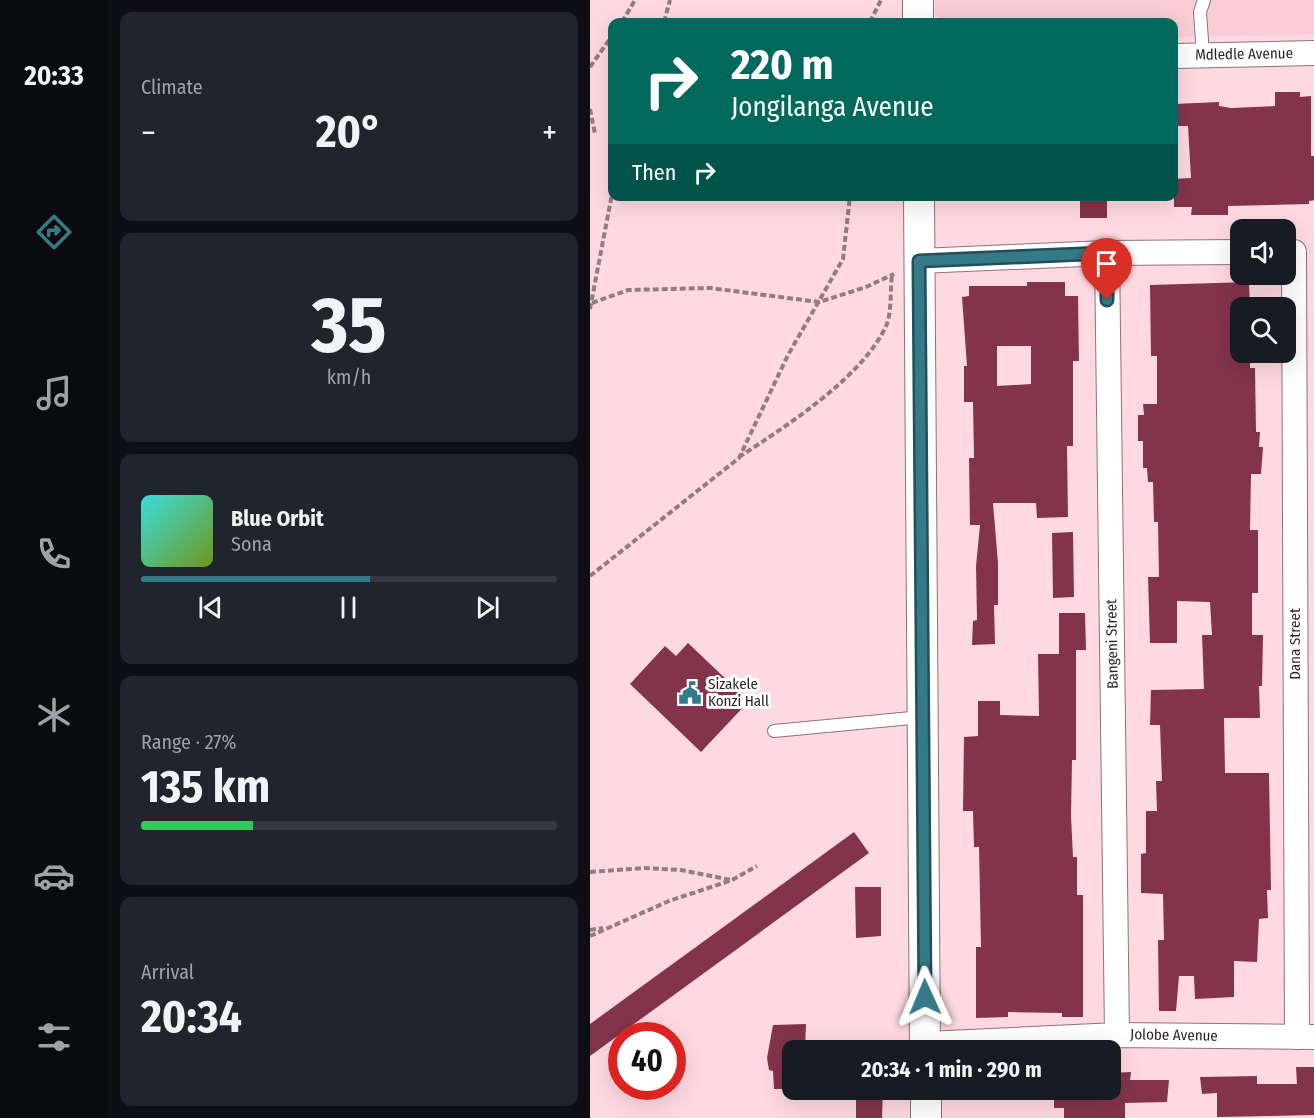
<!DOCTYPE html>
<html lang="en">
<head>
<meta charset="utf-8">
<style>
	body { margin:0; font-family:"Fira Sans Condensed",sans-serif; background:#20242c; color:#f1f3f6; height:100vh; display:flex; flex-direction:column; font-size:22px; white-space:nowrap }
	* { box-sizing:border-box; margin:0 }
	p { font-size:20px; color:#9ea1a6 }
	.icon { flex:none; width:33px; height:33px; fill:none; stroke:currentColor; stroke-width:2; stroke-linecap:round; stroke-linejoin:round }
	.map { position:relative; flex:1; overflow:hidden }
	.sheet { display:flex; flex-direction:column; gap:12px; padding:12px; background:#0d0f14; width:482px }
	.sheet>* { flex:none }
	.hud { position:absolute; left:18px; top:18px; width:570px; height:183px; border-radius:12px; box-shadow:0 6px 24px #0002; background:#00695c; color:#fff; overflow:hidden }
	.tools { position:absolute; left:640px; top:219px; display:grid; gap:12px }
	.tools a { display:grid; place-items:center; width:66px; height:66px; border-radius:12px; background:#171b24; box-shadow:0 6px 24px #0002; font-size:30px }
	.speed { position:absolute; left:18px; top:1022px; display:flex; gap:12px; font-size:30px; font-weight:700; text-align:center }
	.speed>* { display:grid; place-content:center; width:78px; height:78px; border-radius:50%; background:#171b24; box-shadow:0 6px 24px #0002; line-height:1 }
	.speed .limit { border:9px solid #d22; background:#fff; color:#111 }
	.pin { position:absolute; display:grid; place-items:center; width:51px; height:51px; color:#fff; margin:-62px -26px; border-radius:50% 50% 50% 0; rotate:-45deg; box-shadow:0 0 6px #0007 }
	.pin .icon { rotate:45deg }
	.me { position:absolute; width:66px; margin:-33px; rotate:359deg; stroke-linejoin:round; filter:drop-shadow(0 0 4px #0008) }
	.turn { display:flex; align-items:center; gap:21px; height:126px; padding:0 24px; font-size:27px }
	.turn .icon { width:78px; height:78px; stroke-width:2.5 }
	.turn b { display:block; font-size:42px; line-height:51px }
	.then { display:flex; align-items:center; height:57px; padding:0 24px; background:#0003; gap:12px; font-size:22px }
	.big { font-size:45px; font-weight:700; line-height:1.1 }
	.sheet .card { flex:1; display:flex; flex-direction:column; justify-content:center; gap:9px; min-width:0; padding:0 21px; border-radius:12px; background:#20242c }
	.sheet .dial { align-items:center; gap:0 }
	.dial b { font-size:78px; line-height:1 }
	.song { display:flex; align-items:center; gap:18px }
	.cover { width:72px; height:72px; border-radius:9px; background:linear-gradient(135deg,hsl(180 70% 55%),hsl(80 70% 35%)) }
	.played { height:6px; border-radius:3px; background:linear-gradient(90deg,#357a89 55%,#363941 55%) }
	.keys { display:flex; justify-content:space-around; direction:ltr }
	.heat { display:flex; justify-content:space-between; align-items:center; font-size:33px; direction:ltr }
	.charge { height:9px; border-radius:4px; background:linear-gradient(90deg,#34c759 27%,#363941 0) }
	.trip { position:absolute; left:192px; top:1040px; width:339px; height:60px; border-radius:12px; background:#171b24; box-shadow:0 6px 24px #0002; font-weight:700; line-height:60px; text-align:center }
	main { display:flex; flex:1; min-height:0 }
	.menu { display:flex; flex-direction:column; width:108px; justify-content:space-around; align-items:center; background:#090b0e; color:#9ea1a6 }
	.menu .icon { width:42px; height:42px }
	.menu .on { color:#357a89 }
	.menu b { font-size:27px; color:#f1f3f6 }
	.map>svg:first-child { display:block }
	.built { fill:#f9ccd6 }
	.building { fill:#83344c; fill-rule:evenodd }
	.lines { fill:none; stroke-linecap:round; stroke-linejoin:round }
	.service-casing { stroke:#917178; stroke-width:14 }
	.minor-casing { stroke:#917178; stroke-width:26 }
	.tertiary-casing { stroke:#917178; stroke-width:32 }
	.path { stroke:#947b80; stroke-width:4; stroke-dasharray:6 3; stroke-linecap:butt }
	.service { stroke:#fff; stroke-width:12 }
	.minor { stroke:#fff; stroke-width:24 }
	.tertiary { stroke:#fff; stroke-width:30 }
	.route-casing { stroke:#224f59; stroke-width:15 }
	.route { stroke:#357a89; stroke-width:10 }
	.labels { text-anchor:middle; dominant-baseline:central; stroke-width:6; stroke-linejoin:round; paint-order:stroke }
	.street-label { font-size:15px; fill:#2d1f22; stroke:#fff }
	.poi-label { font-size:15px; fill:#2d1f22; stroke:#fff; text-anchor:start }
</style>
</head>
<body>
<main>
<nav class="menu">
<b>20:33</b>
<svg class="icon on" aria-label="directions" viewBox="0 0 24 24"><path d="M12 3l9 9-9 9-9-9zM9 14v-3h6M13 9l2 2-2 2"/></svg>
<svg class="icon" aria-label="music" viewBox="0 0 24 24"><path d="M9 18V5l10-2v13"/><circle cx="6" cy="18" r="3"/><circle cx="16" cy="16" r="3"/></svg>
<svg class="icon" aria-label="phone" viewBox="0 0 24 24"><path d="M5 4h4l2 5-3 2q2 4 5 5l2-3 5 2v4C11 20 4 13 5 4z"/></svg>
<svg class="icon" aria-label="climate" viewBox="0 0 24 24"><path d="M12 3v18M4 7l16 10M4 17L20 7"/></svg>
<svg class="icon" aria-label="car" viewBox="0 0 24 24"><path d="M5 17H2v-5l4-1 3-4h7l3 4 3 1v5h-3M9 17h6M6 11h13"/><circle cx="7" cy="17" r="2"/><circle cx="17" cy="17" r="2"/></svg>
<svg class="icon" aria-label="filters" viewBox="0 0 24 24"><path d="M4 7h16M4 17h16"/><circle cx="9" cy="7" r="2"/><circle cx="15" cy="17" r="2"/></svg>
</nav>
<section class="sheet">
<div class="card"><p>Climate</p>
<div class="heat"><a>−</a><b class="big">20°</b><a>+</a></div>
</div>
<div class="card dial"><b>35</b><p>km/h</p></div>
<div class="card">
<div class="song"><i class="cover"></i><div><b>Blue Orbit</b><p>Sona</p></div></div>
<div class="played"></div>
<div class="keys"><svg class="icon" aria-label="previous" viewBox="0 0 24 24"><path d="M18 5L8 12l10 7zM5 5v14"/></svg><svg class="icon" aria-label="pause" viewBox="0 0 24 24"><path d="M8 5v14M16 5v14"/></svg><svg class="icon" aria-label="next" viewBox="0 0 24 24"><path d="M6 5l10 7-10 7zM19 5v14"/></svg></div>
</div>
<div class="card"><p>Range · 27%</p><b class="big">135 km</b><div class="charge"></div></div>
<div class="card"><p>Arrival</p><b class="big">20:34</b></div>
</section>
<div class="map">
<svg width="725" height="1118" viewBox="0 0 725 1118">
	<rect width="100%" height="100%" fill="#fed9e1"/>
	<path class="built" d="M 345,0 L 724,0 L 724,34 L 584,37 L 584,22 L 354,22 L 345,14 Z"/>
	<g class="building">
		<path d="M 685,92 L 710,92 L 710,97 L 721,96 L 721,156 L 725,156 L 725,200 L 719,201 L 719,204 L 638,206 L 638,215 L 601,215 L 602,207 L 584,207 L 584,179 L 601,178 L 598,126 L 584,126 L 584,104 L 629,102 L 629,106 L 641,108 L 685,106 Z"/>
		<rect x="490" y="196" width="27" height="22"/>
		<path d="M 437,282 L 475,282 L 475,296 L 488,296 L 489,361 L 483,361 L 483,446 L 477,446 L 478,517 L 447,518 L 446,503 L 403,503 L 408,563 L 408,605 L 404,605 L 405,644 L 382,645 L 383,621 L 387,620 L 386,566 L 390,525 L 380,525 L 379,458 L 384,458 L 383,402 L 374,402 L 374,366 L 377,366 L 372,297 L 379,296 L 379,286 L 437,286 ZM 407,346 L 441,346 L 441,384 L 407,386 Z"/>
		<path d="M 659,282 L 660,308 L 651,308 L 651,352 L 660,352 L 660,368 L 665,368 L 666,432 L 670,432 L 669,447 L 673,447 L 671,474 L 661,474 L 660,530 L 668,530 L 668,593 L 662,593 L 662,635 L 673,635 L 672,686 L 669,686 L 670,718 L 634,718 L 635,773 L 679,773 L 681,890 L 677,890 L 678,918 L 669,919 L 667,962 L 644,961 L 644,997 L 605,999 L 604,976 L 589,976 L 586,1011 L 569,1011 L 568,940 L 574,940 L 573,894 L 551,893 L 551,854 L 556,853 L 556,811 L 567,811 L 566,781 L 572,781 L 570,725 L 560,725 L 561,690 L 614,689 L 612,635 L 622,635 L 620,602 L 587,601 L 587,643 L 560,643 L 558,577 L 569,577 L 568,522 L 564,522 L 563,482 L 558,482 L 557,468 L 553,468 L 553,441 L 548,441 L 548,415 L 554,415 L 553,404 L 567,404 L 567,356 L 561,356 L 560,285 Z"/>
		<path d="M 483,532 L 484,597 L 463,598 L 462,533 Z"/>
		<path d="M 469,613 L 495,613 L 496,650 L 486,650 L 486,760 L 482,760 L 481,816 L 483,857 L 487,857 L 487,895 L 493,895 L 493,1017 L 472,1017 L 472,1013 L 418,1012 L 418,1017 L 386,1018 L 386,947 L 391,947 L 389,847 L 384,847 L 383,811 L 373,811 L 374,737 L 388,736 L 388,701 L 410,701 L 410,715 L 449,716 L 448,654 L 469,654 Z"/>
		<path d="M 98,643 L 159,701 L 111,752 L 40,684 L 75,646 L 86,656 Z"/>
		<path d="M 264,832 L 279,853 L 0,1056 L 0,1024 Z"/>
		<path d="M 265,887 L 291,887 L 291,936 L 266,938 Z"/>
		<path d="M 216,1024 L 215,1050 L 202,1050 L 202,1089 L 184,1089 L 183,1071 L 179,1070 L 177,1058 L 183,1025 Z"/>
		<path d="M 706,1067 L 725,1067 L 725,1115 L 627,1117 L 627,1093 L 612,1094 L 610,1077 L 667,1076 L 667,1084 L 707,1084 Z"/>
		<path d="M 541,1072 L 540,1080 L 579,1080 L 577,1102 L 535,1103 L 535,1118 L 474,1118 L 474,1108 L 464,1108 L 464,1089 L 520,1089 L 520,1073 Z"/>
		<path d="M 266,1089 L 293,1089 L 292,1118 L 266,1118 Z"/>
	</g>
	<g class="lines">
		<g class="service-casing">
			<g id="service">
				<path d="M 613,55 L 610,12 L 614,0"/>
				<path d="M 184,731 L 332,717"/>
			</g>
		</g>
		<g class="minor-casing">
			<g id="minor">
				<path d="M 584,56 L 725,53"/>
				<path d="M 704,252 L 707,1037"/>
				<path d="M 517,253 L 527,1035"/>
				<path d="M 329,261 L 517,253 L 651,252"/>
				<path d="M 335,1044 L 527,1035 L 725,1037"/>
			</g>
		</g>
		<g class="tertiary-casing">
			<g id="tertiary">
				<path d="M 328,0 L 328,22"/>
				<path d="M 329,196 L 335,1050"/>
				<path d="M 336,1089 L 336,1118"/>
			</g>
		</g>
		<g class="path">
			<path d="M 32,22 L 45,0"/>
			<path d="M 74,22 L 80,0"/>
			<path d="M 280,22 L 291,0"/>
			<path d="M 0,67 L 22,36"/>
			<path d="M 0,109 L 5,134"/>
			<path d="M 2,303 L 38,290 L 120,288 L 229,302 L 276,287 L 304,274"/>
			<path d="M 0,309 L 22,194"/>
			<path d="M 149,457 C 195,427 273,377 296,326 C 302,313 300,290 302,275"/>
			<path d="M 0,576 L 149,458 L 198,355 L 253,259 L 260,196"/>
			<path d="M 0,872 L 54,868 L 91,870 L 141,880"/>
			<path d="M 0,930 L 13,928"/>
			<path d="M 0,936 L 79,901 L 142,880 L 167,866"/>
		</g>
		<use href="#service" class="service"/>
		<use href="#minor" class="minor"/>
		<use href="#tertiary" class="tertiary"/>
	</g>
	<g class="lines">
		<g class="route-casing">
			<path id="route" d="M 335,997 L 329,261 L 517,253 L 517,300"/>
		</g>
		<use href="#route" class="route"/>
	</g>
	<defs>
		<g id="civic-bare" transform="scale(1.8)"><path d="M-.6-6.5H3V-4.5H.6V-3L4-1V1h2V6H-6V1h2V-1L-.6-3ZM-1.2 2.5V6h2.4V2.5Z" fill="#357a89" stroke="#fff" stroke-width="2.5" paint-order="stroke"/></g>
	</defs>
	<g fill-rule="evenodd">
		<use href="#civic-bare" x="100" y="693"/>
	</g>
	<g class="labels">
		<g class="street-label">
			<text transform="translate(654 54) rotate(-1)">Mdledle Avenue</text>
			<text transform="translate(522 644) rotate(-91)">Bangeni Street</text>
			<text transform="translate(705 644) rotate(-90)">Dana Street</text>
			<text transform="translate(584 1035) rotate(1)">Jolobe Avenue</text>
		</g>
		<g class="poi-label">
			<text x="118" y="684">Sizakele<tspan x="118" dy="17">Konzi Hall</tspan></text>
		</g>
	</g>
</svg>
<div class="tools">
<a><svg class="icon" aria-label="sound" viewBox="0 0 24 24"><path d="M4 9h4l5-4v14l-5-4H4zM17 9q2 3 0 6"/></svg></a>
<a><svg class="icon" aria-label="search" viewBox="0 0 24 24"><circle cx="10" cy="10" r="6"/><path d="M15 15l6 6"/></svg></a>
</div>
<div class="speed"><div class="limit">40</div></div>
<div class="pin" style="left:517px;top:300px;background:#d93025"><svg class="icon" aria-label="arrive" viewBox="0 0 24 24"><path d="M6 21V4h12l-3 4 3 4H6"/></svg></div>
<svg class="me" style="left:335px;top:997px" viewBox="-20 -20 40 40"><path d="M0-17L14 15 0 8-14 15z" fill="#357a89" stroke="#fff" stroke-width="4"/></svg>
<div class="trip">20:34 · 1 min · 290 m</div>
<div class="hud">
<div class="turn"><svg class="icon" aria-label="right" viewBox="0 0 24 24"><path d="M7 20v-9h11M14 6l5 5-5 5"/></svg><div><b>220 m</b>Jongilanga Avenue</div></div>
<div class="then">Then<svg class="icon" aria-label="right" viewBox="0 0 24 24"><path d="M7 20v-9h11M14 6l5 5-5 5"/></svg></div>
</div>
</div>
</main>
</body>
</html>
